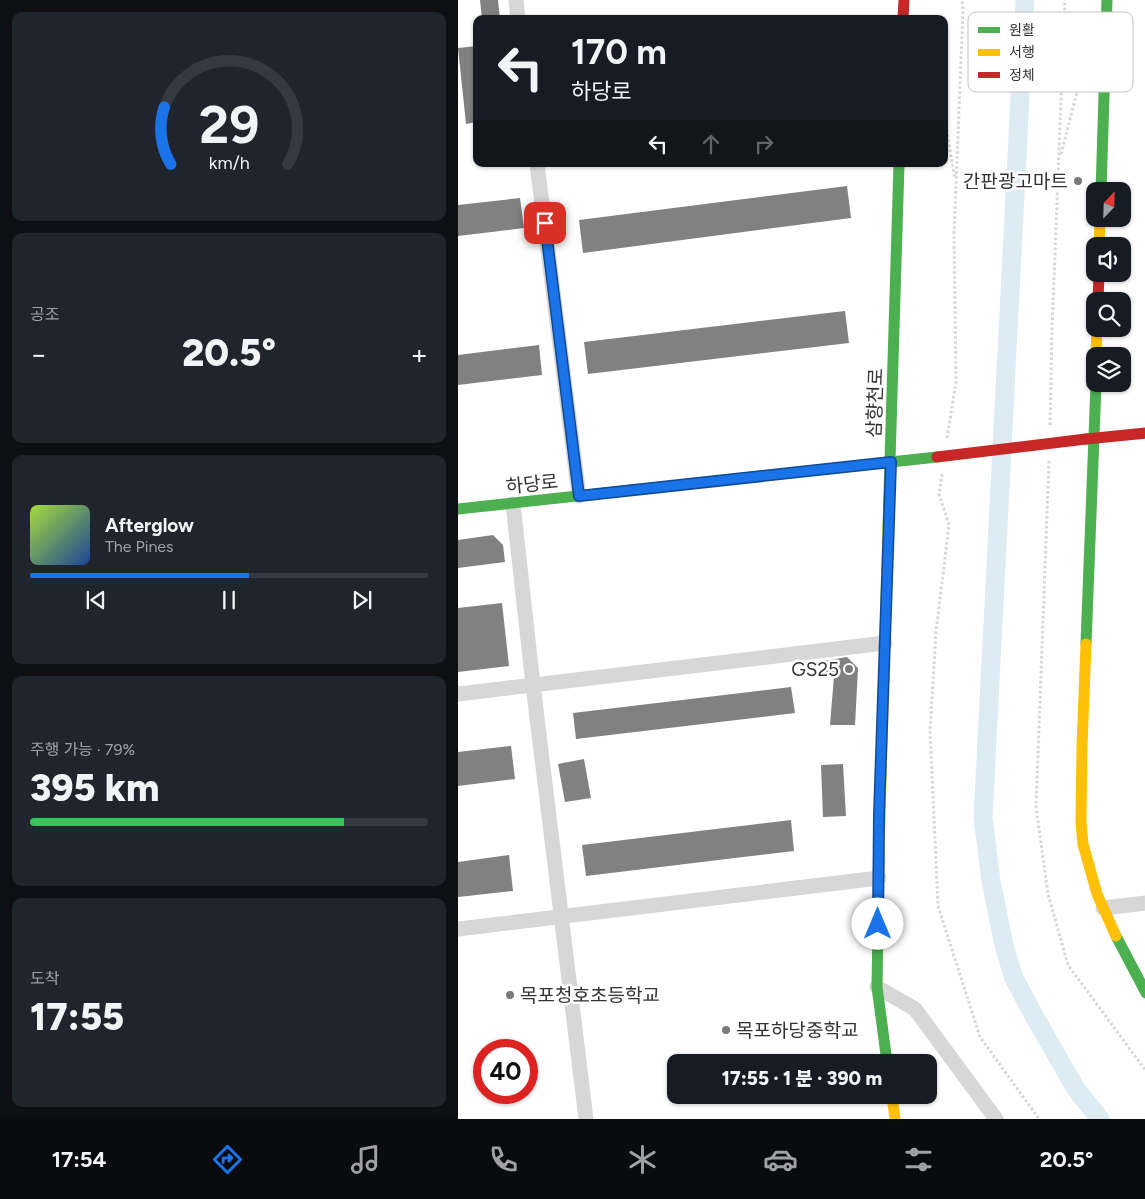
<!DOCTYPE html>
<html lang="ko">
<head>
<meta charset="utf-8">
<style>
	body { margin:0; font-family:Figtree,"Noto Sans KR",sans-serif; background:#20242c; color:#f1f3f6; height:100vh; display:flex; flex-direction:column; font-size:19px; white-space:nowrap }
	* { box-sizing:border-box; margin:0 }
	p { font-size:16px; color:#9ea1a6 }
	.icon { flex:none; width:28px; height:28px; fill:none; stroke:currentColor; stroke-width:2; stroke-linecap:round; stroke-linejoin:round }
	.map { position:relative; flex:1; overflow:hidden }
	.sheet { display:flex; flex-direction:column; gap:12px; padding:12px; background:#0d0f14; width:458px }
	.sheet>* { flex:none }
	.hud { position:absolute; left:15px; top:15px; width:475px; height:152px; border-radius:10px; box-shadow:0 1px 4px #0004; background:#171b24; color:#f1f3f6; overflow:hidden }
	.needle { width:32px; rotate:23deg }
	.buttons { position:absolute; left:628px; top:182px; display:grid; gap:10px }
	.buttons a { display:grid; place-items:center; width:45px; height:45px; border-radius:10px; background:#171b24; box-shadow:0 1px 4px #0004; font-size:25px }
	.speed { position:absolute; left:15px; top:1039px; display:flex; gap:10px; font-size:25px; font-weight:700; text-align:center }
	.speed>* { display:grid; place-content:center; width:65px; height:65px; border-radius:50%; background:#171b24; box-shadow:0 1px 4px #0004; line-height:1 }
	.speed .limit { border:8px solid #d22; background:#fff; color:#111 }
	.pin { position:absolute; display:grid; place-items:center; width:42px; height:42px; color:#fff; margin:-21px; border-radius:10px; box-shadow:0 2px 8px #0006 }
	.me { position:absolute; width:55px; margin:-28px; rotate:0deg; stroke-linejoin:round; filter:drop-shadow(0 0 4px #0008) }
	.turn { display:flex; align-items:center; gap:18px; height:105px; padding:0 15px; font-size:22px }
	.turn .icon { width:65px; height:65px; stroke-width:2.5 }
	.turn b { display:block; font-size:35px; line-height:42px }
	.lanes { display:flex; align-items:center; height:48px; padding:0 15px; background:#0003; justify-content:center; gap:25px; direction:ltr }
	.lanes .off { opacity:.35 }
	.big { font-size:38px; font-weight:800; line-height:1.1 }
	.sheet .card { flex:1; display:flex; flex-direction:column; justify-content:center; gap:8px; min-width:0; padding:0 18px; border-radius:10px; background:#20242c }
	.sheet .dial { align-items:center; gap:0 }
	.dial svg { height:130px; overflow:visible; fill:none; stroke:#363941; stroke-width:7; stroke-linecap:round; text-anchor:middle }
	.dial text { fill:#f1f3f6; stroke:none }
	.song { display:flex; align-items:center; gap:15px }
	.cover { width:60px; height:60px; border-radius:8px; background:linear-gradient(135deg,hsl(80 70% 55%),hsl(220 70% 35%)) }
	.played { height:5px; border-radius:2px; background:linear-gradient(90deg,#1a73e8 55%,#363941 55%) }
	.keys { display:flex; justify-content:space-around; direction:ltr }
	.heat { display:flex; justify-content:space-between; align-items:center; font-size:28px; direction:ltr }
	.charge { height:8px; border-radius:4px; background:linear-gradient(90deg,#34c759 79%,#363941 0) }
	.trip { position:absolute; left:209px; top:1054px; width:270px; height:50px; border-radius:10px; background:#171b24; box-shadow:0 1px 4px #0004; font-weight:800; line-height:50px; text-align:center }
	.tabs { display:flex; height:80px; justify-content:space-around; align-items:center; background:#090b0e; color:#9ea1a6 }
	.tabs .icon { width:35px; height:35px }
	.tabs .selected { color:#1a73e8 }
	.tabs b { font-size:22px; color:#f1f3f6 }
	main { display:flex; flex:1; min-height:0 }
	.map>svg:first-child { display:block }
	.lines { fill:none; stroke-linecap:round; stroke-linejoin:round }
	.canal { stroke:#ddebf3; stroke-width:19 }
	.building { fill:#818181 }
	.path { stroke:#d6d6d6; stroke-width:3; stroke-dasharray:2.5 2.5; stroke-linecap:butt }
	.street { stroke:#d7d7d7; stroke-width:15 }
	.fast { stroke:#4caf50; stroke-width:11 }
	.slow { stroke:#ffc107; stroke-width:11 }
	.jam { stroke:#c62828; stroke-width:11 }
	.jam-bridge { stroke:#c62828; stroke-width:11 }
	.route-casing { stroke:#114b97; stroke-width:12 }
	.route { stroke:#1a73e8; stroke-width:9 }
	.poi-dot { fill:#7a7a7a; stroke:#fff; stroke-width:2 }
	.labels { text-anchor:middle; dominant-baseline:central; stroke-width:5; stroke-linejoin:round; paint-order:stroke }
	.poi-label { font-size:19px; fill:#333; stroke:#fff; text-anchor:end }
	.street-label { font-size:19px; fill:#333; stroke:#fff }
	.key { fill:#fff; stroke:#c2c2c2; stroke-width:1 }
	.key-label { font-size:14px; fill:#333 }
</style>
</head>
<body>
<main>
<section class="sheet">
<div class="card dial"><svg viewBox="0 0 100 80">
<path d="M14 69A42 42 0 1 1 86 69"/>
<path d="M14 69A42 42 0 0 1 10 34" stroke="#1a73e8"/>
<text x="50" y="56" font-size="32" font-weight="700">29</text>
<text x="50" y="72" font-size="11">km/h</text>
</svg></div>
<div class="card"><p>공조</p>
<div class="heat"><a>−</a><b class="big">20.5°</b><a>+</a></div>
</div>
<div class="card">
<div class="song"><i class="cover"></i><div><b>Afterglow</b><p>The Pines</p></div></div>
<div class="played"></div>
<div class="keys"><svg class="icon" aria-label="previous" viewBox="0 0 24 24"><path d="M18 5L8 12l10 7zM5 5v14"/></svg><svg class="icon" aria-label="pause" viewBox="0 0 24 24"><path d="M8 5v14M16 5v14"/></svg><svg class="icon" aria-label="next" viewBox="0 0 24 24"><path d="M6 5l10 7-10 7zM19 5v14"/></svg></div>
</div>
<div class="card"><p>주행 가능 · 79%</p><b class="big">395 km</b><div class="charge"></div></div>
<div class="card"><p>도착</p><b class="big">17:55</b></div>
</section>
<div class="map">
<svg width="688" height="1119" viewBox="0 0 688 1119">
	<rect width="100%" height="100%" fill="#fff"/>
	<g class="lines">
		<path class="canal" d="M 567,0 L 525,818 L 533,881 L 546,945 L 555,976 L 576,1016 L 618,1089 L 642,1119"/>
	</g>
	<g class="building">
		<path d="M 22,0 L 40,0 L 42,19 L 24,19 Z"/>
		<path d="M 19,46 L 19,122 L 8,124 L 0,48 Z"/>
		<path d="M 389,186 L 393,218 L 125,253 L 121,220 Z"/>
		<path d="M 62,198 L 66,228 L 0,236 L 0,205 Z"/>
		<path d="M 387,311 L 391,343 L 130,374 L 126,342 Z"/>
		<path d="M 81,345 L 84,375 L 0,385 L 0,355 Z"/>
		<path d="M 35,535 L 45,545 L 47,562 L 0,568 L 0,540 Z"/>
		<path d="M 44,603 L 51,666 L 0,672 L 0,608 Z"/>
		<path d="M 389,657 L 400,668 L 397,725 L 372,725 L 376,676 L 366,675 L 366,661 Z"/>
		<path d="M 333,687 L 337,713 L 118,739 L 115,713 Z"/>
		<path d="M 53,746 L 57,779 L 0,786 L 0,752 Z"/>
		<path d="M 126,759 L 133,798 L 107,802 L 100,764 Z"/>
		<path d="M 385,764 L 388,816 L 365,817 L 363,765 Z"/>
		<path d="M 333,820 L 336,851 L 128,876 L 124,845 Z"/>
		<path d="M 51,855 L 55,891 L 0,897 L 0,862 Z"/>
	</g>
	<g class="lines">
		<g class="path">
			<path d="M 486,115 L 497,179"/>
			<path d="M 603,154 L 627,61"/>
			<path d="M 592,425 L 594,329 L 607,0"/>
			<path d="M 489,438 L 498,382 L 496,235 L 505,10 L 504,0"/>
			<path d="M 591,461 L 578,807 L 590,894 L 610,965 L 688,1071"/>
			<path d="M 484,474 L 481,494 L 491,525 L 478,632 L 472,731 L 480,906 L 522,1037 L 581,1119"/>
		</g>
		<g class="street">
			<path d="M 58,0 L 60,19"/>
			<path d="M 79,164 L 121,496"/>
			<path d="M 55,504 L 75,685 L 128,1119"/>
			<path d="M 0,694 L 427,643"/>
			<path d="M 645,908 L 688,903"/>
			<path d="M 0,929 L 421,878"/>
			<path d="M 419,987 L 457,1009 L 538,1119"/>
		</g>
		<g class="fast">
			<path d="M 643,191 L 649,0"/>
			<path d="M 0,509 L 479,457"/>
			<path d="M 430,526 L 441,164"/>
			<path d="M 628,644 L 638,384"/>
			<path d="M 421,855 L 419,987 L 429,1062"/>
			<path d="M 658,936 L 688,993"/>
		</g>
		<g class="slow">
			<path d="M 641,246 L 642,219"/>
			<path d="M 638,356 L 639,329"/>
			<path d="M 628,644 L 624,746 L 623,822 L 625,844 L 639,894 L 658,936"/>
			<path d="M 421,855 L 430,526"/>
			<path d="M 434,1095 L 437,1119"/>
		</g>
		<g class="jam">
			<path d="M 445,19 L 446,0"/>
			<path d="M 640,301 L 641,274"/>
			<path d="M 628,439 L 688,433"/>
		</g>
		<path class="jam-bridge" d="M 479,457 L 628,439"/>
	</g>
	<g class="lines">
		<g class="route-casing">
			<path id="route" d="M 87,223 L 121,496 L 433,462 L 421,815 L 420,924"/>
		</g>
		<use href="#route" class="route"/>
	</g>
	<g class="poi-dot">
		<circle cx="620" cy="181" r="5"/>
		<circle cx="391" cy="669" r="5"/>
		<circle cx="52" cy="995" r="5"/>
		<circle cx="268" cy="1030" r="5"/>
	</g>
	<g class="labels">
		<g class="poi-label">
			<text x="610" y="181">간판광고마트</text>
			<text x="381" y="669">GS25</text>
			<text x="62" y="995" text-anchor="start">목포청호초등학교</text>
			<text x="278" y="1030" text-anchor="start">목포하당중학교</text>
		</g>
		<g class="street-label">
			<text transform="translate(417 403) rotate(-88)">삼향천로</text>
			<text transform="translate(74 484) rotate(-6)">하당로</text>
		</g>
	</g>
	<rect x="510" y="12" width="165" height="80" rx="8" class="key"/>
	<rect x="520" y="27" width="22" height="6" fill="#4caf50"/>
	<rect x="520" y="49" width="22" height="7" fill="#ffc107"/>
	<rect x="520" y="72" width="22" height="6" fill="#c62828"/>
	<g class="key-label">
		<text x="551" y="35">원활</text>
		<text x="551" y="57">서행</text>
		<text x="551" y="80">정체</text>
	</g>
</svg>
<div class="buttons">
<a><svg class="needle" viewBox="-14 -14 28 28"><path d="M0-13l5 13h-10z" fill="#e53935"/><path d="M0 13l5-13h-10z" fill="#9ea1a6"/></svg></a>
<a><svg class="icon" aria-label="sound" viewBox="0 0 24 24"><path d="M4 9h4l5-4v14l-5-4H4zM17 9q2 3 0 6"/></svg></a>
<a><svg class="icon" aria-label="search" viewBox="0 0 24 24"><circle cx="10" cy="10" r="6"/><path d="M15 15l6 6"/></svg></a>
<a><svg class="icon" aria-label="layers" viewBox="0 0 24 24"><path d="M12 4l9 5-9 5-9-5zM3 14l9 5 9-5"/></svg></a>
</div>
<div class="speed"><div class="limit">40</div></div>
<div class="pin" style="left:87px;top:223px;background:#d93025"><svg class="icon" aria-label="arrive" viewBox="0 0 24 24"><path d="M6 21V4h12l-3 4 3 4H6"/></svg></div>
<svg class="me" style="left:420px;top:924px" viewBox="-20 -20 40 40"><circle r="19" fill="#fff"/><path d="M0-13L10 11 0 6-10 11z" fill="#1a73e8"/></svg>
<div class="trip">17:55 · 1 분 · 390 m</div>
<div class="hud">
<div class="turn"><svg class="icon" aria-label="left" viewBox="0 0 24 24"><path d="M17 20v-9H6M10 6l-5 5 5 5"/></svg><div><b>170 m</b>하당로</div></div>
<div class="lanes"><svg class="icon" aria-label="left" viewBox="0 0 24 24"><path d="M17 20v-9H6M10 6l-5 5 5 5"/></svg><svg class="icon off" aria-label="ahead" viewBox="0 0 24 24"><path d="M12 20V5M6 11l6-6 6 6"/></svg><svg class="icon off" aria-label="right" viewBox="0 0 24 24"><path d="M7 20v-9h11M14 6l5 5-5 5"/></svg></div>
</div>
</div>
</main>
<nav class="tabs">
<b>17:54</b>
<svg class="icon selected" aria-label="directions" viewBox="0 0 24 24"><path d="M12 3l9 9-9 9-9-9zM9 14v-3h6M13 9l2 2-2 2"/></svg>
<svg class="icon" aria-label="music" viewBox="0 0 24 24"><path d="M9 18V5l10-2v13"/><circle cx="6" cy="18" r="3"/><circle cx="16" cy="16" r="3"/></svg>
<svg class="icon" aria-label="phone" viewBox="0 0 24 24"><path d="M5 4h4l2 5-3 2q2 4 5 5l2-3 5 2v4C11 20 4 13 5 4z"/></svg>
<svg class="icon" aria-label="climate" viewBox="0 0 24 24"><path d="M12 3v18M4 7l16 10M4 17L20 7"/></svg>
<svg class="icon" aria-label="car" viewBox="0 0 24 24"><path d="M5 17H2v-5l4-1 3-4h7l3 4 3 1v5h-3M9 17h6M6 11h13"/><circle cx="7" cy="17" r="2"/><circle cx="17" cy="17" r="2"/></svg>
<svg class="icon" aria-label="filters" viewBox="0 0 24 24"><path d="M4 7h16M4 17h16"/><circle cx="9" cy="7" r="2"/><circle cx="15" cy="17" r="2"/></svg>
<b>20.5°</b>
</nav>
</body>
</html>
